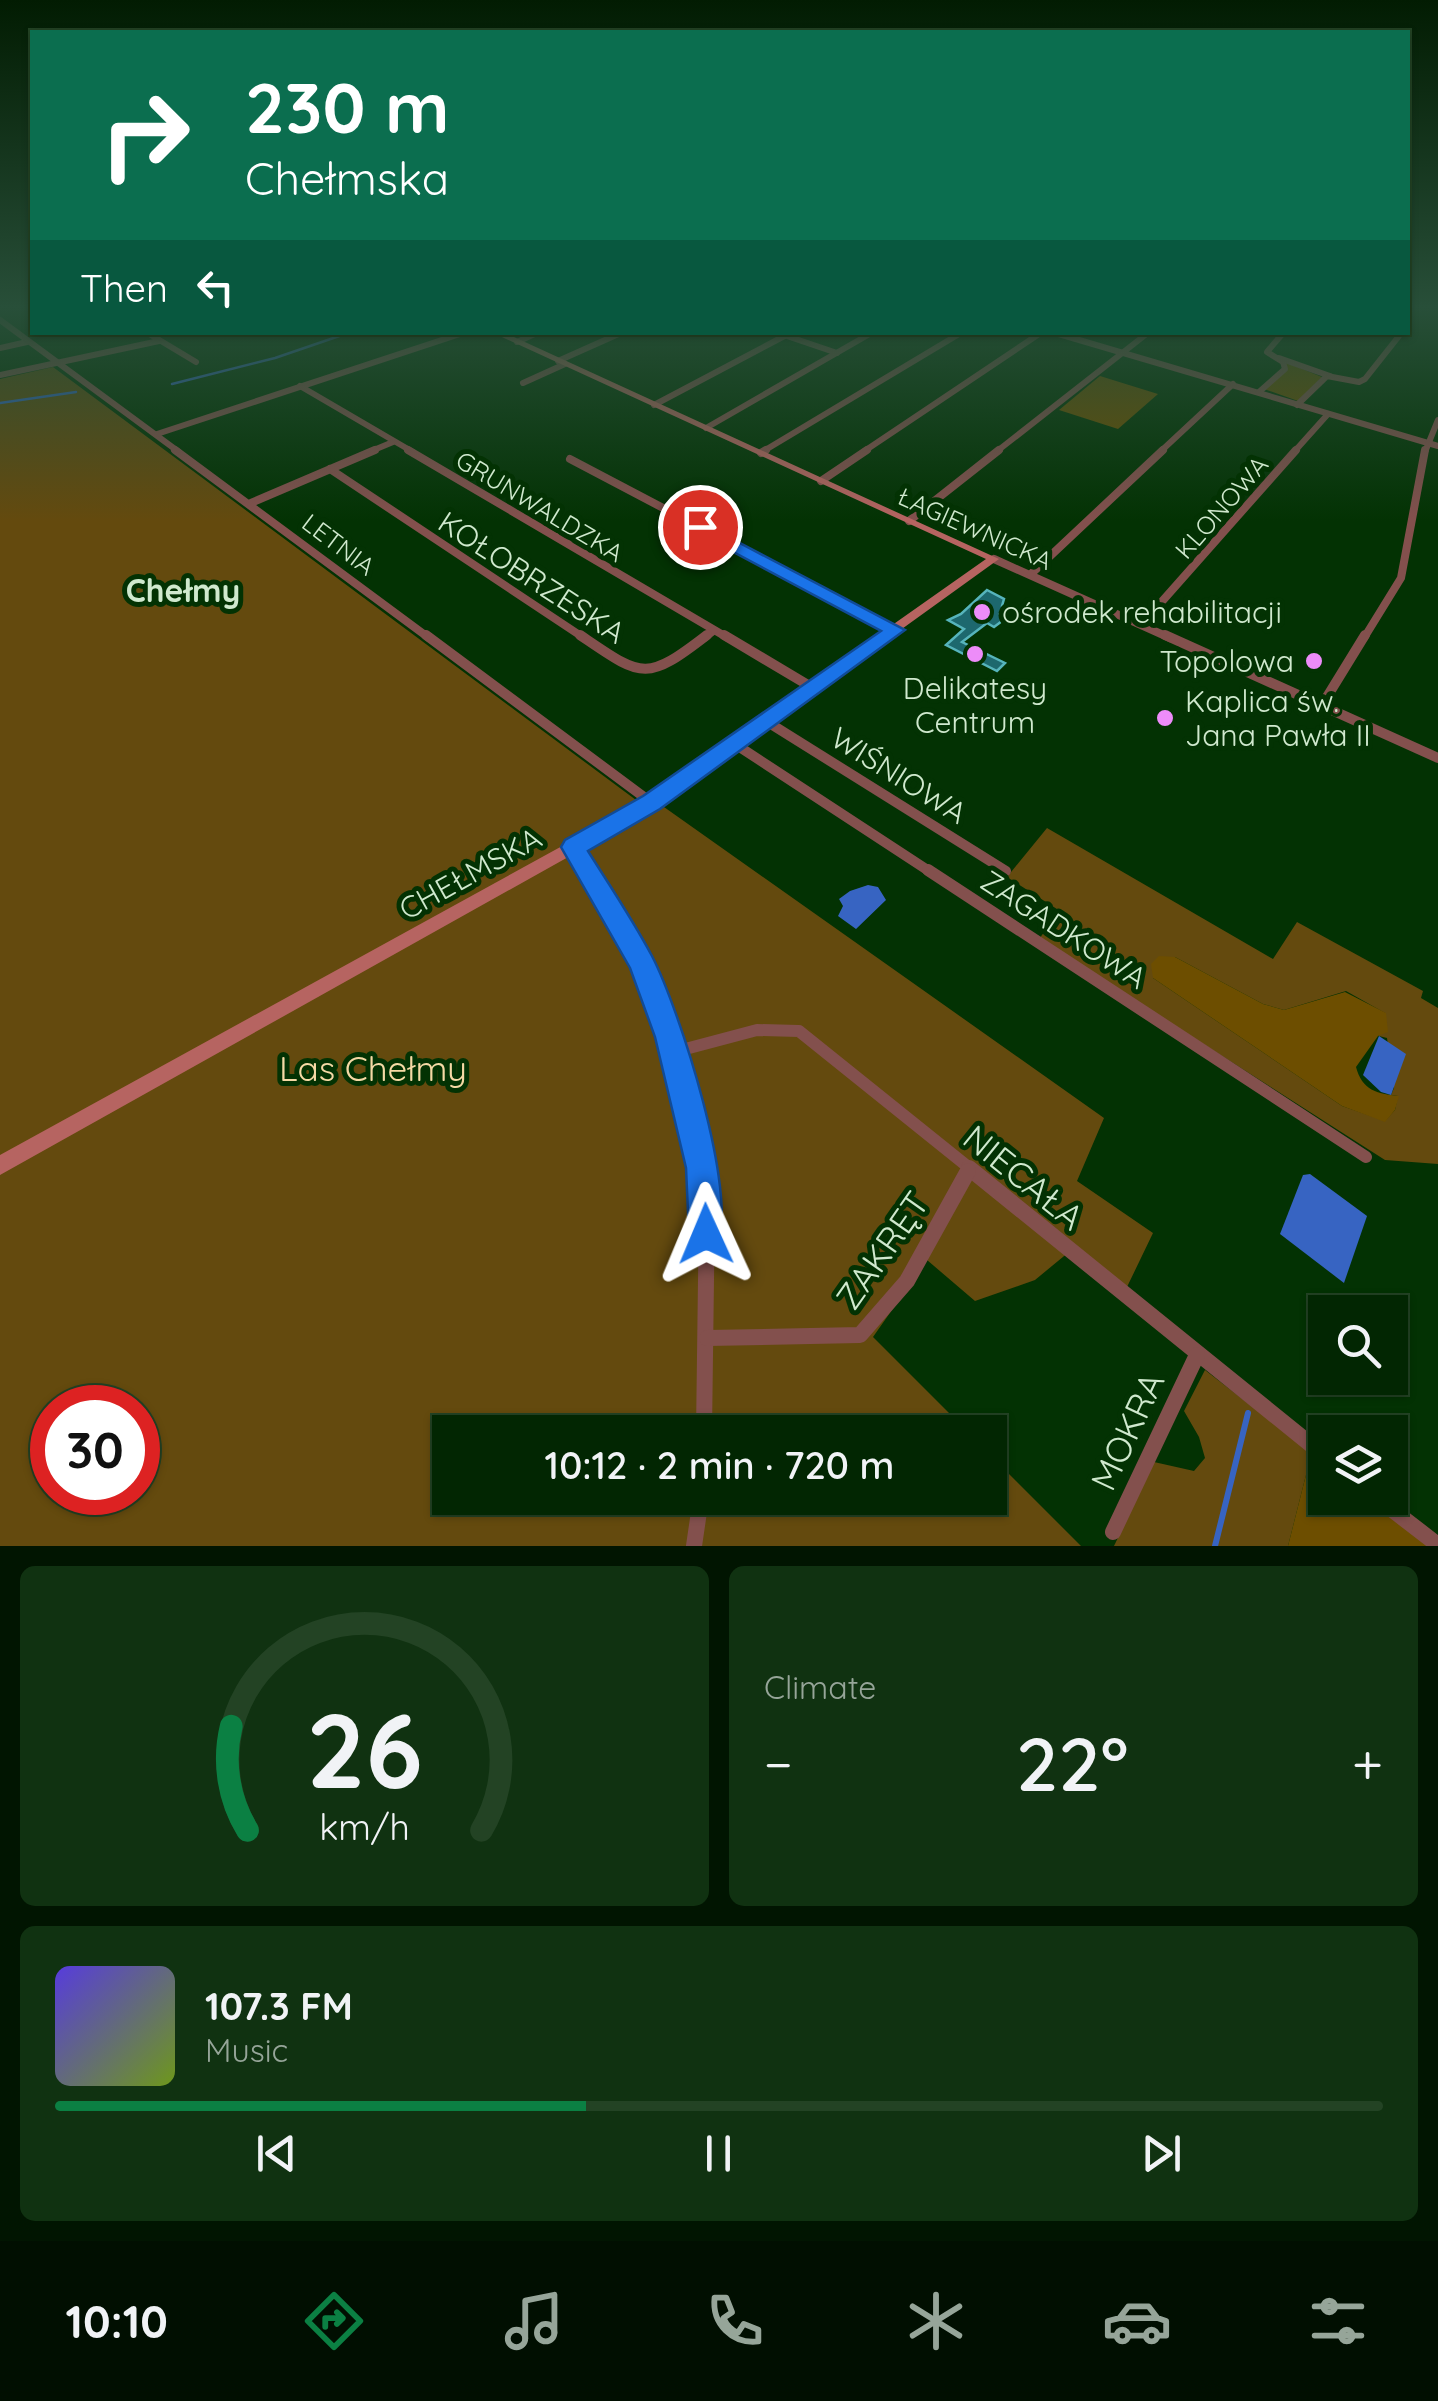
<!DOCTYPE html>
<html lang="en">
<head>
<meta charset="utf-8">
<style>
	body { margin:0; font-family:Quicksand,sans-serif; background:#103211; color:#f1f3f6; height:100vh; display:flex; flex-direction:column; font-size:38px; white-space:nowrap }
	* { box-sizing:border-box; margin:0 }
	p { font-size:32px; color:#96a599 }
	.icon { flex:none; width:55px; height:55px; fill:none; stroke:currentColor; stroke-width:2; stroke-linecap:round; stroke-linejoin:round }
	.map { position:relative; height:1546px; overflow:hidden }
	.drawer { display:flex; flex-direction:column; gap:20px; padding:20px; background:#011501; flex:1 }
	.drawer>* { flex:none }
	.banner { position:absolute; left:30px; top:30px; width:1380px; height:305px; border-radius:0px; box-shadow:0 2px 8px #0004,0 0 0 2px #234324; background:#0b6e4f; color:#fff; overflow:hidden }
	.buttons { position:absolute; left:1308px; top:1295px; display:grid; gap:20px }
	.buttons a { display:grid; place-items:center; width:100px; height:100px; border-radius:0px; background:#022602; box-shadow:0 2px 8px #0004,0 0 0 2px #234324; font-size:50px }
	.speed { position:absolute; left:30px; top:1385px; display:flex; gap:20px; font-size:50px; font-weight:700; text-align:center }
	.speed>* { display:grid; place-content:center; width:130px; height:130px; border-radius:50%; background:#022602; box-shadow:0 2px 8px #0004,0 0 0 2px #234324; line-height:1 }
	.speed .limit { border:15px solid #d22; background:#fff; color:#111 }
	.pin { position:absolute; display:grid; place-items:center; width:85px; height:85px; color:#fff; margin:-42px; border:5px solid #fff; border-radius:50%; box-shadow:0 2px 10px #0007 }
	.me { position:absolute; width:110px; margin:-55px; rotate:359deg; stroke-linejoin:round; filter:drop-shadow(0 0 8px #0008) }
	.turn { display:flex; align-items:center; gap:35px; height:210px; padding:0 50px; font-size:45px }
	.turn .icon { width:130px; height:130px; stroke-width:2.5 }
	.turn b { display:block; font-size:70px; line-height:85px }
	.then { display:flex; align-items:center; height:95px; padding:0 50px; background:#0003; gap:20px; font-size:38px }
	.big { font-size:75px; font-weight:600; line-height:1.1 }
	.drawer .widget { flex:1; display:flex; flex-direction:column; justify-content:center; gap:15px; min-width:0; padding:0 35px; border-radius:15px; background:#103211 }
	.drawer .dial { align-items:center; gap:0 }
	.dial svg { height:260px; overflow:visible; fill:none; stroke:#234324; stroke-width:7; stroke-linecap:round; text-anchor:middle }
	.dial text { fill:#f1f3f6; stroke:none }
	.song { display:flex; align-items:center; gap:30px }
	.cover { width:120px; height:120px; border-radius:15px; background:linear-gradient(135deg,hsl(250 70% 55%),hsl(80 70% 35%)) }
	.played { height:10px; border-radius:5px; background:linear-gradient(90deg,#0b8043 40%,#234324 40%) }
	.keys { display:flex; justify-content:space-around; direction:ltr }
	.heat { display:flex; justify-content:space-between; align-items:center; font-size:55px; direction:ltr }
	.drawer .tiles { flex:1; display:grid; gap:20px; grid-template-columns:1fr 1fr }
	.widget:last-child { grid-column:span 2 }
	.trip { position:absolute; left:432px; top:1415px; width:575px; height:100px; border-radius:0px; background:#022602; box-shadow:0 2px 8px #0004,0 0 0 2px #234324; font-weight:600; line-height:100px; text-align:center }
	.tabs { display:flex; height:160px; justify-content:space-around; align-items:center; background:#010f01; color:#96a599 }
	.tabs .icon { width:70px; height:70px }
	.tabs .current { color:#0b8043 }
	.tabs b { font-size:45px; color:#f1f3f6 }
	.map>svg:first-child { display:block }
	.green { fill:#644a0e; fill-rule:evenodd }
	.forest { fill:#6d4e00 }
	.water { fill:#3764c2 }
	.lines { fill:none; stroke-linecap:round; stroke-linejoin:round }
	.stream-far1 { stroke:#3764c2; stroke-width:2.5 }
	.stream { stroke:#3764c2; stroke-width:6 }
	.building { fill:#1d686e; stroke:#56b4bc; stroke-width:2.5 }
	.street-far4 { stroke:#83504d; stroke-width:6 }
	.street-far3 { stroke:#83504d; stroke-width:8 }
	.street-far2 { stroke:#83504d; stroke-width:10 }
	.street-far1 { stroke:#83504d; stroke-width:12 }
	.street { stroke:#83504d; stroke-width:16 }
	.secondary { fill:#b66461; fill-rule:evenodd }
	.route { fill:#1a73e8; stroke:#114b97; stroke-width:2.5 }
	.poi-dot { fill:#ed8cf9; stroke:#033203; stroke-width:4 }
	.labels { text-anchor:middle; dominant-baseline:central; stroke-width:10; stroke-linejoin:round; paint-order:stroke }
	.far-street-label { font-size:25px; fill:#d0e9ce; stroke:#033203 }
	.street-label { font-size:30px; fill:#d0e9ce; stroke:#033203 }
	.poi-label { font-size:30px; fill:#d0e9ce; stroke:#033203; text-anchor:start }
	.neighbourhood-label { font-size:32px; font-weight:bold; fill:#d0e9ce; stroke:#033203 }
	.near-park-label { font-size:35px; fill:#f5d9a5; stroke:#033203 }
	.near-street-label { font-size:35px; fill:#d0e9ce; stroke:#033203 }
</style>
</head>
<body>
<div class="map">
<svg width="1438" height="1546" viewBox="0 0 1438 1546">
	<rect width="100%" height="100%" fill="#033203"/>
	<g class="green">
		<path d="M 53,367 L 636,800 L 664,807 L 1104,1118 L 1077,1181 L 1153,1233 L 1127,1287 L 1075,1247 L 1035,1280 L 975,1301 L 927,1260 L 873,1337 L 968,1432 L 450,1432 L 450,1498 L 990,1498 L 990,1455 L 1081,1546 L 0,1546 L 0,379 ZM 52,1408 L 138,1408 L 138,1492 L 52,1492 Z"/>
		<path d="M 1047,828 L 1273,959 L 1297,922 L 1423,991 L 1421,998 L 1438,1008 L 1438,1164 L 1385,1160 L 1039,939 L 1060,911 L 1007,877 ZM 1175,957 L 1263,1004 L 1284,1010 L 1346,991 L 1385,1013 L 1379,1036 L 1387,1038 L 1394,1088 L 1391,1095 L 1398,1096 L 1395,1110 L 1385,1121 L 1342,1106 L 1153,978 Z"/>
		<path d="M 1205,1370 L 1307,1449 L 1307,1471 L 1288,1546 L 1114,1546 L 1154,1462 L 1194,1471 L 1205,1458 L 1199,1437 L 1184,1411 Z"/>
	</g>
	<g class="forest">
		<path d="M 1285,362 L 1322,377 L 1298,401 L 1264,389 L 1287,368 Z"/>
		<path d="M 1100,376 L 1158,394 L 1118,429 L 1059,410 Z"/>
		<path d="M 1159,956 L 1175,957 L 1263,1004 L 1284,1010 L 1345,992 L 1386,1013 L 1388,1032 L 1378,1036 L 1356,1067 C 1362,1090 1377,1094 1399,1096 L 1395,1110 L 1385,1122 L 1342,1106 L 1153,978 L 1151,964 Z"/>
		<path d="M 1307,1449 L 1325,1464 L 1325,1498 L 1367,1498 L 1428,1546 L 1288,1546 L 1307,1471 Z"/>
	</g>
	<g class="water">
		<path d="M 868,885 L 878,887 L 886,900 L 856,929 L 838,916 L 843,906 L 839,899 L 850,891 Z"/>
		<path d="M 1379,1036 L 1406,1054 L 1391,1095 L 1381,1092 L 1363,1075 Z"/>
		<path d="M 1310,1174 L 1367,1216 L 1344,1283 L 1280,1234 L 1303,1175 Z"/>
	</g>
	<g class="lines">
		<g class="stream-far1">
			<path d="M 172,384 L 275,358 L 351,332"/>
			<path d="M 0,403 L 76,392"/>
		</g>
		<path class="stream" d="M 1215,1546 L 1248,1413"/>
	</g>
	<path class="building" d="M 987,590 L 1004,599 L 1002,606 L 1007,609 L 1000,614 L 1006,618 L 994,627 L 987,623 L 962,642 L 1005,663 L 997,671 L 946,645 L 964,629 L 948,620 L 961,614 Z"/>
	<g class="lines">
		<g class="street-far4">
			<path d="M 0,320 L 179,452"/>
			<path d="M 146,332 L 196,362"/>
			<path d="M 1052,332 L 1438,446"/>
			<path d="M 787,336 L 837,353"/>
			<path d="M 517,342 L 539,332"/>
			<path d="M 0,348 L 27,342"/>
			<path d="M 1279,358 L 1330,376"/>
			<path d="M 558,361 L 623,332"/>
			<path d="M 0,375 L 159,341"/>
			<path d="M 523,383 L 565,364"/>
			<path d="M 300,386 L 413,452"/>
			<path d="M 1259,392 L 1285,369 L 1283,362 L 1267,352 L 1284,332"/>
			<path d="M 654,405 L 792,332"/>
			<path d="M 1297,405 L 1327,376 L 1359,382 L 1365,379 L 1399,336"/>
			<path d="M 706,428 L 873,332"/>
			<path d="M 157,434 L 466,332"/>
			<path d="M 369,452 L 393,442"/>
			<path d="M 762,452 L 959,334"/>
			<path d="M 863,452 L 1042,332"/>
			<path d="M 996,452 L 1149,332"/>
			<path d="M 1160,452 L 1233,384"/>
			<path d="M 1294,452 L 1328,414"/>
			<path d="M 1425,452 L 1438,420"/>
		</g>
		<g class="street-far3">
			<path d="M 175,450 L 429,638"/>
			<path d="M 408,450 L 728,638"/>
			<path d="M 761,453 L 766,450"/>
			<path d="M 570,459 L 895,630"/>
			<path d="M 330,469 L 584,638"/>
			<path d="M 821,481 L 867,450"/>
			<path d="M 251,503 L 375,450"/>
			<path d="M 909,521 L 999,450"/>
			<path d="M 994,559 L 1170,638"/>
			<path d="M 1031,574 L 1163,450"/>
			<path d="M 1142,624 L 1296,450"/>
			<path d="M 704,638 L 713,631"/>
			<path d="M 1364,638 L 1401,578 L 1425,450"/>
		</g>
		<g class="street-far2">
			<path d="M 426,635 L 652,803"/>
			<path d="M 580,635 C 642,677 645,683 707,635"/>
			<path d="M 724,635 L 813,688"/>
			<path d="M 1165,635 L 1438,758"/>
			<path d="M 1322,705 L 1365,635"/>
			<path d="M 766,721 L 1006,871"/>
			<path d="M 735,744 L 932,873"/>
			<path d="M 574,847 L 589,873"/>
		</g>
		<g class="street-far1">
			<path d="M 588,870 L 629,939 L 659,1008 L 702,1170"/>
			<path d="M 928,870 L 1366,1157"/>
			<path d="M 674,1052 L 757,1030 L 799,1031 L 972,1170"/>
		</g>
		<g class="street">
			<path d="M 702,1168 L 707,1203 L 704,1432"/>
			<path d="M 969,1168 L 1325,1456"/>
			<path d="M 707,1338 L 860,1335 L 907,1281 L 968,1171"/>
			<path d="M 1377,1498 L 1438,1545"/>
			<path d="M 1113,1532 L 1197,1355"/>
			<path d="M 694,1546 L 701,1498"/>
		</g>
		<path class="secondary" d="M 491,332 L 503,332 L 999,559 L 645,814 L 0,1175 L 0,1155 L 635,806 L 986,559 Z"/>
	</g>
	<linearGradient id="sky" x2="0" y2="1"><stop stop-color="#021c02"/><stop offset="0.59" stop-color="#284f39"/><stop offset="1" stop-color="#284f39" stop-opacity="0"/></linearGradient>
	<rect width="1438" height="521" fill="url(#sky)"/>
	<path class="route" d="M 700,522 L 905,630 L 660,809 L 588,851 C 610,886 633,920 652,956 C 679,1008 739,1194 717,1246 L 706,1251 L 694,1246 L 689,1234 L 686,1168 L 655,1037 L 630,968 L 561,847 L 565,840 L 643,796 L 881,631 L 694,531 L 694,524 Z"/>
	<g class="poi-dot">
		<circle cx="982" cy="612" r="10"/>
		<circle cx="975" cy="654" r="10"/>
		<circle cx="1314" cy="661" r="10"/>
		<circle cx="1165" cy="718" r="10"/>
	</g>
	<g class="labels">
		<g class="far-street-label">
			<text transform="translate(540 506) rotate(31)">GRUNWALDZKA</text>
			<text transform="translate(1221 507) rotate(-49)">KLONOWA</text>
			<text transform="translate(975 528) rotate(24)">ŁAGIEWNICKA</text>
			<text transform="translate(339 544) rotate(37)">LETNIA</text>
		</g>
		<g class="street-label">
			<text transform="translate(532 577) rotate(33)">KOŁOBRZESKA</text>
			<text transform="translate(899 775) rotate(32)">WIŚNIOWA</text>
			<text transform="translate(470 873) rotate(-29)">CHEŁMSKA</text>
			<text transform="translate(1064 929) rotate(33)">ZAGADKOWA</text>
		</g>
		<g class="poi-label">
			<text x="1002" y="612">ośrodek rehabilitacji</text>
			<text x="1294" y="661" text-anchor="end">Topolowa</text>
			<text x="975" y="688" text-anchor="middle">Delikatesy<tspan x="975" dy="34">Centrum</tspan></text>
			<text x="1185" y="701">Kaplica św.<tspan x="1185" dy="34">Jana Pawła II</tspan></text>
		</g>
		<g class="neighbourhood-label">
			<text x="183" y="590">Chełmy</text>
		</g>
		<g class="near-park-label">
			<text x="373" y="1068">Las Chełmy</text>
		</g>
		<g class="near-street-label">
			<text transform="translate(1024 1177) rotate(39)">NIECAŁA</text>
			<text transform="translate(882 1250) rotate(-55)">ZAKRĘT</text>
			<text transform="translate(1127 1431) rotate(-65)">MOKRA</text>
		</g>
	</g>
</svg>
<div class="buttons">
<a><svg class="icon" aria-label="search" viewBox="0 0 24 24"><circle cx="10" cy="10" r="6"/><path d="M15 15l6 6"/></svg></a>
<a><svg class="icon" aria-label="layers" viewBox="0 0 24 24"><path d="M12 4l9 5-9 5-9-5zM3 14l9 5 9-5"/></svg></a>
</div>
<div class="speed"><div class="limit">30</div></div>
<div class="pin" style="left:700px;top:527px;background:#d93025"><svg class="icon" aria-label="arrive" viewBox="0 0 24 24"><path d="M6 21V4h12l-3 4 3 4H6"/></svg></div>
<svg class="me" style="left:706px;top:1234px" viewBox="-20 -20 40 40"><path d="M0-17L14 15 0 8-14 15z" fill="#1a73e8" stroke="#fff" stroke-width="4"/></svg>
<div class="trip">10:12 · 2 min · 720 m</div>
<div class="banner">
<div class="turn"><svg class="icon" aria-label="right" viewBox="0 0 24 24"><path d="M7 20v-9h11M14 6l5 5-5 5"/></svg><div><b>230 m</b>Chełmska</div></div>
<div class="then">Then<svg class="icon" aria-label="left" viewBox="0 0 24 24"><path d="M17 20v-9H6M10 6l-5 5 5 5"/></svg></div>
</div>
</div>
<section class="drawer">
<div class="tiles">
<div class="widget dial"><svg viewBox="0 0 100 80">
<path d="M14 69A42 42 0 1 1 86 69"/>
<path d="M14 69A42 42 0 0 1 9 37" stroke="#0b8043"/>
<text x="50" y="56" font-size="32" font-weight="700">26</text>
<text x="50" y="72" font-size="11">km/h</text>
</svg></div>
<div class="widget"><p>Climate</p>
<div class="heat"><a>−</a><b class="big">22°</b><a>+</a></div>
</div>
<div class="widget">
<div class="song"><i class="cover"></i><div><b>107.3 FM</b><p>Music</p></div></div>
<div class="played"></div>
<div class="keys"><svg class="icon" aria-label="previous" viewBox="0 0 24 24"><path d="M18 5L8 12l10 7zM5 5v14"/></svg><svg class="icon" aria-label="pause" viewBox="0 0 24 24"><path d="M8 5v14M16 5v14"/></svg><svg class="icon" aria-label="next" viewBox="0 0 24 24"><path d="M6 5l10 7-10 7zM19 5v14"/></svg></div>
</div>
</div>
</section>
<nav class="tabs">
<b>10:10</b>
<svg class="icon current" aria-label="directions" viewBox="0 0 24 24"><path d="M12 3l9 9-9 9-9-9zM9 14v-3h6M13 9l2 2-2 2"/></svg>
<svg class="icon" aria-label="music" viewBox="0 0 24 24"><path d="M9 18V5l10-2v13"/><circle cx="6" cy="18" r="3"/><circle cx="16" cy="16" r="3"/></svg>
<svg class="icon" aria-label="phone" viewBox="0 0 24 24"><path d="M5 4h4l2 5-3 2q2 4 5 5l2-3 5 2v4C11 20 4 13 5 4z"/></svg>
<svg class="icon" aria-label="climate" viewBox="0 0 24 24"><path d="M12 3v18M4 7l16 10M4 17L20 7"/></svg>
<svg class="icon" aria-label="car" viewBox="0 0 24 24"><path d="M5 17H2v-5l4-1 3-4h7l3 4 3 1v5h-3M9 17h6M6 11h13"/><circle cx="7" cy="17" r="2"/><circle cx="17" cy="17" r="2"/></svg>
<svg class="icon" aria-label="filters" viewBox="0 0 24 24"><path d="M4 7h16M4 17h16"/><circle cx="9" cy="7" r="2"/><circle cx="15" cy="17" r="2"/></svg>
</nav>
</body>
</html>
